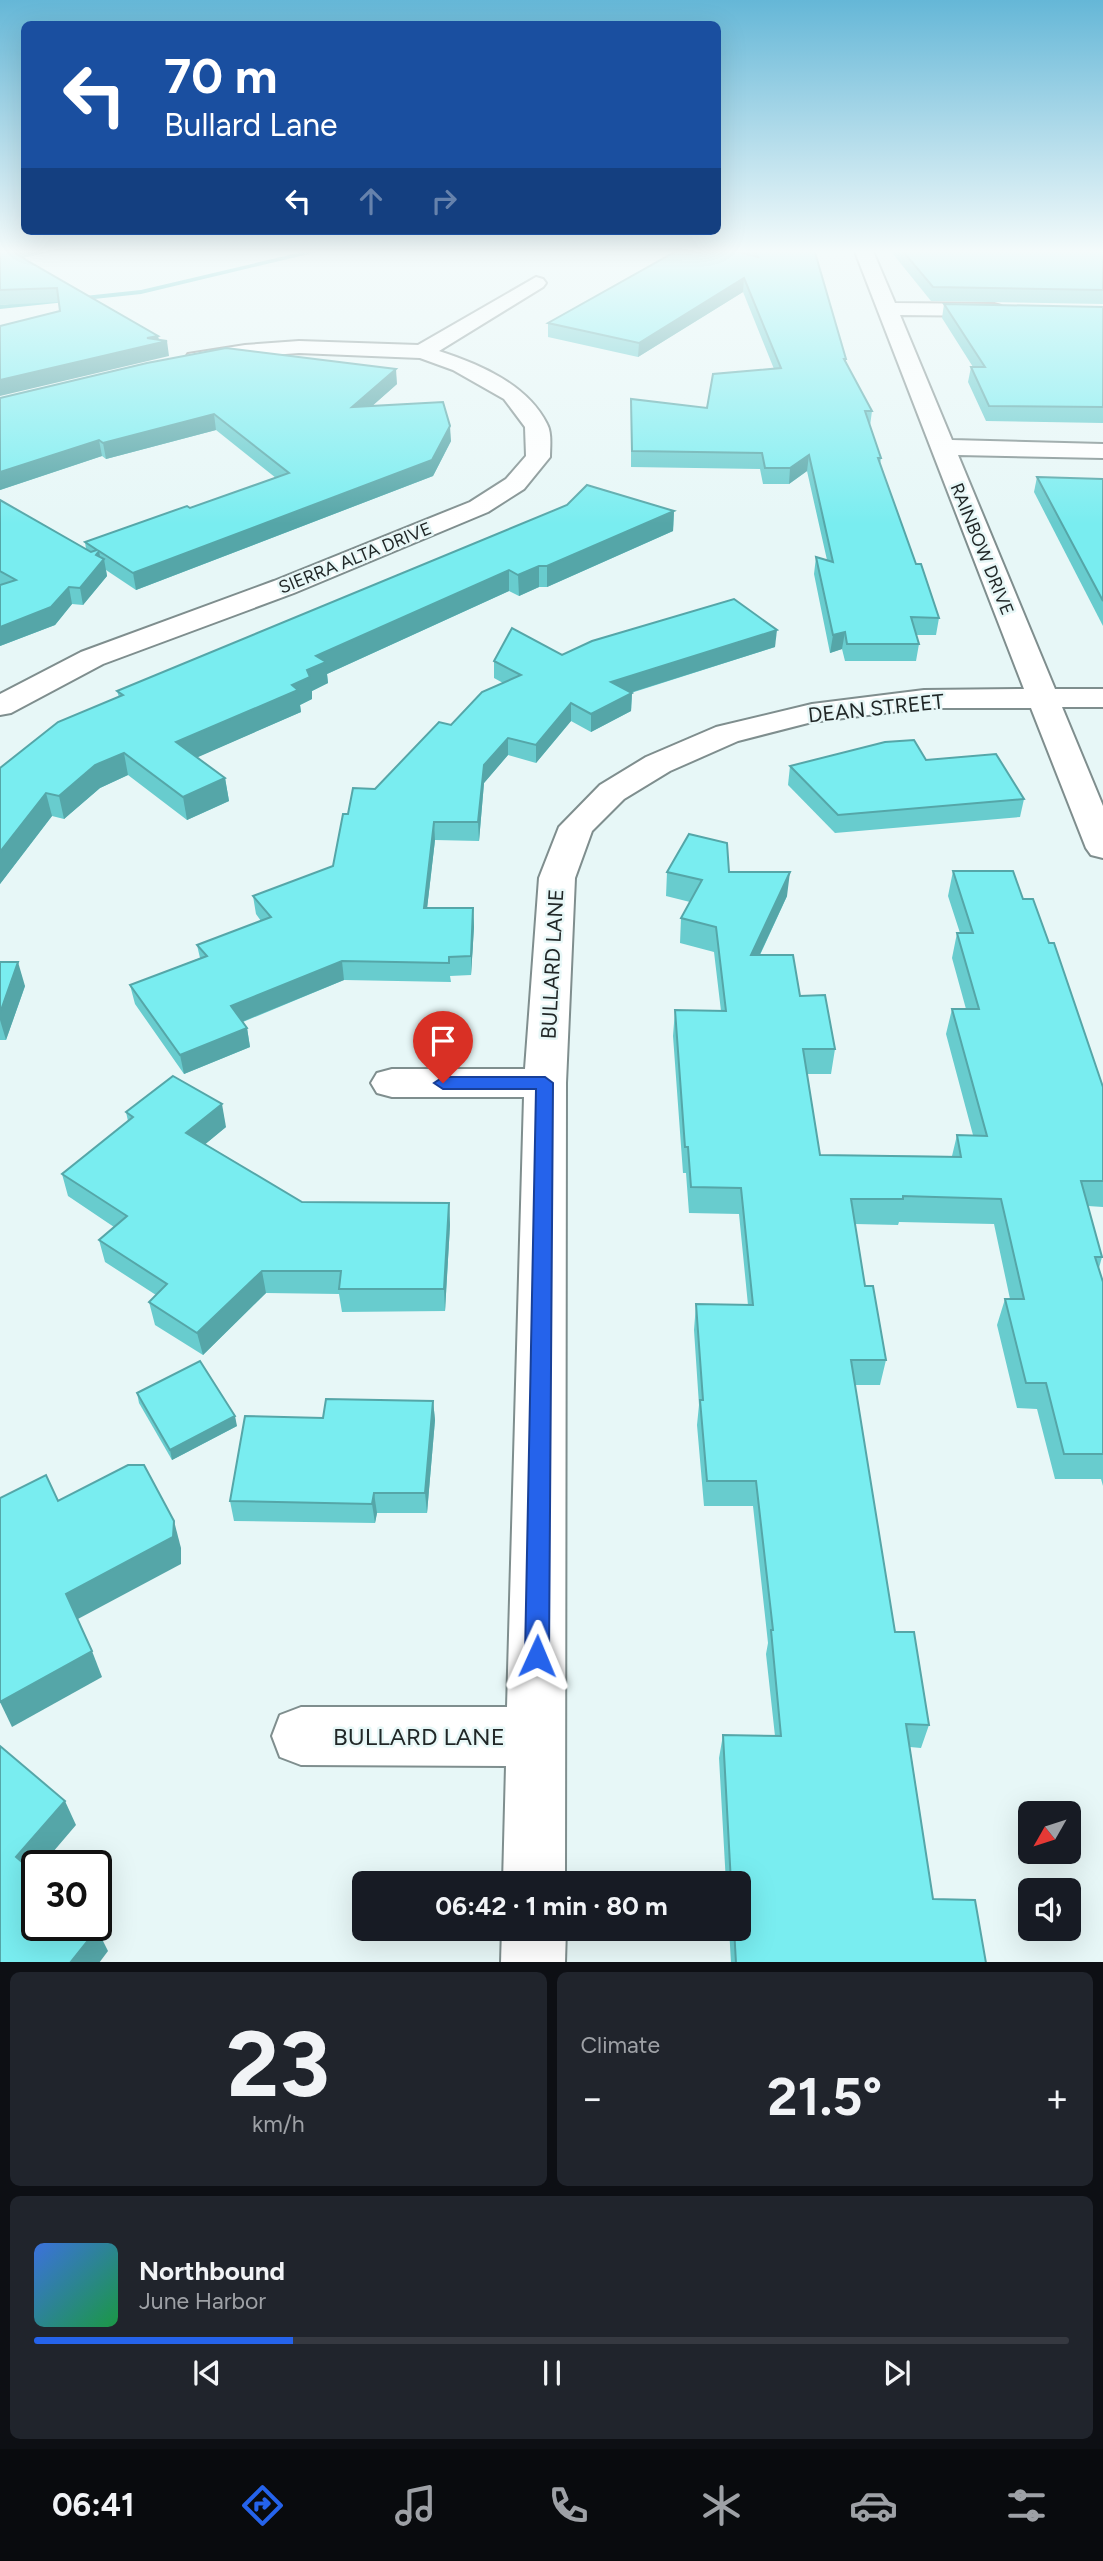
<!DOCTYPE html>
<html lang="en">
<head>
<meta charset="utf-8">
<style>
	body { margin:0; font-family:Figtree,sans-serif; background:#20242c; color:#f1f3f6; height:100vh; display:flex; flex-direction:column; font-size:26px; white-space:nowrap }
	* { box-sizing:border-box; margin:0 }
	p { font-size:23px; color:#9ea1a6 }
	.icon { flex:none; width:38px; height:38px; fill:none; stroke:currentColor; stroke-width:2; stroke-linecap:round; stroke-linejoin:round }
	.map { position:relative; height:1962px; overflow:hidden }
	.drawer { display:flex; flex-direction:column; gap:10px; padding:10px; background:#0d0f14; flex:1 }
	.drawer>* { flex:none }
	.top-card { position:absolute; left:21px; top:21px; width:700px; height:214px; border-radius:10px; box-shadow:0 7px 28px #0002; background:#1a4fa0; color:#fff; overflow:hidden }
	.needle { width:46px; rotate:231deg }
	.controls { position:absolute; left:1018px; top:1801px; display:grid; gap:14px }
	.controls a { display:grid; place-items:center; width:63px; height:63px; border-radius:10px; background:#171b24; box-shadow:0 7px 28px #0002; font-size:35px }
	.speed { position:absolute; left:21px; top:1850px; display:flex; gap:14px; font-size:35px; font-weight:700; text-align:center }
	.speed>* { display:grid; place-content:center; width:91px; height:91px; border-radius:50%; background:#171b24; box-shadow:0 7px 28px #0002; line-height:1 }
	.speed .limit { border:4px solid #111; border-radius:10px; background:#fff; color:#111 }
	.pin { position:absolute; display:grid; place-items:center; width:60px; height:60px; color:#fff; margin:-72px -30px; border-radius:50% 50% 50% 0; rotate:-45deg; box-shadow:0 0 7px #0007 }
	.pin .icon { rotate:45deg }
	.me { position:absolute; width:77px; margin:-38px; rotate:1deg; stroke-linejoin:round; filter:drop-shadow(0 0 5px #0008) }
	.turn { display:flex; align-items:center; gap:24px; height:147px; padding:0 28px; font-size:32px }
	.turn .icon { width:91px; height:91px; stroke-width:2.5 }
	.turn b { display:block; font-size:49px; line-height:60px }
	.lanes { display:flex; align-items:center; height:66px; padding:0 28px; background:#0003; justify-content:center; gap:35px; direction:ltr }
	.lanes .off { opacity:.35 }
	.big { font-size:52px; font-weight:700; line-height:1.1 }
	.drawer .tile { flex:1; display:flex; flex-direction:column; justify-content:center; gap:10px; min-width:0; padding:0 24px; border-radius:10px; background:#20242c }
	.drawer .dial { align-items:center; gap:0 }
	.dial b { font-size:91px; line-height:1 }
	.song { display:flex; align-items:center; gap:21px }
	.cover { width:84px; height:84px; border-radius:10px; background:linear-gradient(135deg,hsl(220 70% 55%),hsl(140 70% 35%)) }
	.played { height:7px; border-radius:4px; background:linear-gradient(90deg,#2563eb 25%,#363941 25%) }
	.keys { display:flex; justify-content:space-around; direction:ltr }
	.heat { display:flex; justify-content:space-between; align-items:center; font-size:38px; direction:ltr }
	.drawer .tiles { flex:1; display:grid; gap:10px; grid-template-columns:1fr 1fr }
	.tile:last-child { grid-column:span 2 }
	.trip { position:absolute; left:352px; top:1871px; width:399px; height:70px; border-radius:10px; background:#171b24; box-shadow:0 7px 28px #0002; font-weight:700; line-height:70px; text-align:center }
	.dock { display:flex; height:112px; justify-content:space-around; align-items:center; background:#090b0e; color:#9ea1a6 }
	.dock .icon { width:49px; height:49px }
	.dock .active { color:#2563eb }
	.dock b { font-size:32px; color:#f1f3f6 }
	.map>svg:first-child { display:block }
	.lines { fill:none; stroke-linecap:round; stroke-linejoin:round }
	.stream { fill:#40bbbe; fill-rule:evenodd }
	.minor-casing { stroke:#7f8e8e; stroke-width:4 }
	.minor { fill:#fff; fill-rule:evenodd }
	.wall { fill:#68ccce }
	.shaded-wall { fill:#55a6a8 }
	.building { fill:#79edf0; stroke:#55a6a8; stroke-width:2 }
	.route { fill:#2563eb; stroke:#184099; stroke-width:2 }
	.labels { text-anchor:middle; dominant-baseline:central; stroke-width:5; stroke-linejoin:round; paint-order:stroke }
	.far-street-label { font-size:18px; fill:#212727; stroke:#e7f7f7 }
	.street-label { font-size:21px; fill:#212727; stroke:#e7f7f7 }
	.near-street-label { font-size:24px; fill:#212727; stroke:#e7f7f7 }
</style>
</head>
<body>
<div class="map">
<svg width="1103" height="1963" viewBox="0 0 1103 1963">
	<rect width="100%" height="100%" fill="#e7f7f7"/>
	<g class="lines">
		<path class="stream" d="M 315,249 L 330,249 L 141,294 L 0,309 L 0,305 L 141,290 Z"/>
		<g class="minor-casing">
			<g id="minor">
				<path d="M 854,249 L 872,249 L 895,303 L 994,304 L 1001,306 L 1004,310 L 1001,314 L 994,316 L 900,315 L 952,440 L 1103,444 L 1103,458 L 958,455 L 1055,689 L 1103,689 L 1103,707 L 1062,707 L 1103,806 L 1103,858 L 1091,855 L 1086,848 L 1031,708 L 924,708 L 812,722 L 738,741 L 670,771 L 624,799 L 592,831 L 575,878 L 566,1083 L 565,1883 L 503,1883 L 506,1766 L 301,1765 L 280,1757 L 272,1736 L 280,1715 L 301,1707 L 507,1707 L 524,1097 L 392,1097 L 377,1093 L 371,1083 L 377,1073 L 392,1069 L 525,1069 L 539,878 L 559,827 L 600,785 L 646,757 L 716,727 L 812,704 L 924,690 L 1024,689 Z"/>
				<path d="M 536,277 L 543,279 L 546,283 L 543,287 L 439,351 C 479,364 527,384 547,424 C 552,433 550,447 550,457 L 524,489 L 488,512 L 294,593 L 103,664 L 11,713 L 0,715 L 0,694 L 81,652 L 274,581 L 470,502 L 506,479 L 526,456 L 525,427 L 504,399 L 453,370 L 420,358 L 299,353 L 245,357 L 196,366 L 188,364 L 185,359 L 188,354 L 245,345 L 299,341 L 418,345 Z"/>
				<path d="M 502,1928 L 566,1928 L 565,1963 L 501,1963 Z"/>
			</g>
		</g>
		<use href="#minor" class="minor"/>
	</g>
	<g class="wall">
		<path d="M 0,249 L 43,249 L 44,253 L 22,258 L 158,336 L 159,340 L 169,356 L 60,311 L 59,302 L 0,305 Z"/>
		<path d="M 742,249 L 814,249 L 846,359 L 846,363 L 872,411 L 870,426 L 881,458 L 880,464 L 916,564 L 939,618 L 936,635 L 916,635 L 919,644 L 916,661 L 845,661 L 842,649 L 830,653 L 814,574 L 816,557 L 827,560 L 807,471 L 789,484 L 763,484 L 760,469 L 631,467 L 631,399 L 707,408 L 774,369 L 743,292 L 638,357 L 548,337 L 548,323 L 745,253 Z"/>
		<path d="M 889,249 L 1103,249 L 1103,304 L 931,301 Z"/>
		<path d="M 944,304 L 1103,307 L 1103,423 L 986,421 L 968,382 L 971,367 L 973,367 L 942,318 Z"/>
		<path d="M 397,384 L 372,406 L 451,441 L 433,476 L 136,590 L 106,570 L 107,576 L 83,605 L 72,604 L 55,625 L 0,646 L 0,500 L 86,549 L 85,542 L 190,508 L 276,478 L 216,430 L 106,459 L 102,456 L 0,490 L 0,398 Z"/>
		<path d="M 1037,477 L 1103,479 L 1103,626 L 1034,492 Z"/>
		<path d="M 674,511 L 673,531 L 547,587 L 539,587 L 519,596 L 509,591 L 327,674 L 328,683 L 312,691 L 312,699 L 300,705 L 301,712 L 197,757 L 225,778 L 229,801 L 187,820 L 128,775 L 100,788 L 64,819 L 52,816 L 0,884 L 0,768 L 119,697 L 117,691 Z"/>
		<path d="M 775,647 L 631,693 L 632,693 L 631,711 L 591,732 L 571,721 L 536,763 L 508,755 L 484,783 L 479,841 L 435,840 L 427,908 L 473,908 L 474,927 L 471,975 L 450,976 L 451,982 L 344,980 L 243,1022 L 247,1028 L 250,1047 L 184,1074 L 135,1004 L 130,985 L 200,958 L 197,945 L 261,921 L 256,914 L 253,896 L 333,866 L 348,814 L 375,789 L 503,683 L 494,678 L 494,661 L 562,655 Z"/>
		<path d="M 926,760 L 1024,799 L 1020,817 L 835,833 L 788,785 L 790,766 Z"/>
		<path d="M 953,871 L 1023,899 L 1103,1087 L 1103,1207 L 1088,1206 L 1102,1257 L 1099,1268 L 1103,1282 L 1103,1486 L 1101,1479 L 1055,1479 L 1037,1409 L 1017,1408 L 997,1325 L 1005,1299 L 1010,1299 L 994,1224 L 899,1222 L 898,1225 L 855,1224 L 865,1286 L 886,1360 L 880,1385 L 855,1385 L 895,1632 L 929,1725 L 921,1748 L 910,1747 L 933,1899 L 986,1963 L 731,1963 L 729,1928 L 738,1928 L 738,1883 L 726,1883 L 719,1758 L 723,1735 L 775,1736 L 766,1654 L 768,1643 L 753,1506 L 704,1506 L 697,1425 L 699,1405 L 694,1330 L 696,1304 L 748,1305 L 739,1214 L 689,1213 L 686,1173 L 683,1173 L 673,1036 L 675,1010 L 721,1011 L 714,952 L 680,943 L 681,918 L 690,902 L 666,896 L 667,872 L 729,872 L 787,896 L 760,955 L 800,996 L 835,1049 L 831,1074 L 807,1074 L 820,1155 L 952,1156 L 957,1135 L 973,1135 L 946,1034 L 952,1009 L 966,1009 L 952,958 L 957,933 L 960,933 L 948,896 Z"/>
		<path d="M 0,962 L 25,986 L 6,1040 L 0,1040 Z"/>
		<path d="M 126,1112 L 226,1127 L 205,1144 L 302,1202 L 449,1203 L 450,1225 L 445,1311 L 342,1312 L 339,1294 L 266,1293 L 203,1355 L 155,1325 L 149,1302 L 156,1295 L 105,1262 L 99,1240 L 114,1227 L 68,1196 L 62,1174 L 128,1121 Z"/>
		<path d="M 137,1393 L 237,1426 L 172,1460 L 139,1403 Z"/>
		<path d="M 433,1401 L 435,1420 L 427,1513 L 377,1513 L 375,1523 L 234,1521 L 230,1501 L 323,1418 Z"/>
	</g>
	<g class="shaded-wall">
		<path d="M 4,249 L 43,249 L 44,253 L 7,261 Z"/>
		<path d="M 744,278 L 743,292 L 638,357 L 639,343 Z"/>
		<path d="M 158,336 L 159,343 L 167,341 L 169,356 L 0,396 L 0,380 Z"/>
		<path d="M 396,369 L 397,384 L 353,423 L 352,407 Z"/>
		<path d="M 214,414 L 216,430 L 106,459 L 103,443 Z"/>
		<path d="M 450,426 L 451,441 L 433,476 L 136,590 L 133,573 Z"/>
		<path d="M 99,440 L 102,456 L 0,490 L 0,472 Z"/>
		<path d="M 809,455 L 807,471 L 789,484 L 790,468 Z"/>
		<path d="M 674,511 L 673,531 L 547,587 L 547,566 Z"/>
		<path d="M 99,551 L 101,562 L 104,559 L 107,576 L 83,605 L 80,588 L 96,555 Z"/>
		<path d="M 539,566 L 539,587 L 519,596 L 518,575 Z"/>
		<path d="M 509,570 L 509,591 L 327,674 L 328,683 L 312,691 L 312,699 L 300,705 L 301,712 L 180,765 L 176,742 L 292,685 L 307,670 L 316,656 Z"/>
		<path d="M 69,587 L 72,604 L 55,625 L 0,646 L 0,627 Z"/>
		<path d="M 777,630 L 775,647 L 610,699 L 611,682 Z"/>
		<path d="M 845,632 L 842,649 L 830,653 L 833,635 Z"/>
		<path d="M 632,693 L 631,711 L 591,732 L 591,714 Z"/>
		<path d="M 571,703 L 571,721 L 536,763 L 536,745 Z"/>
		<path d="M 508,738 L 508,755 L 484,783 L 479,841 L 478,822 L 484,765 Z"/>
		<path d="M 124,753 L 128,775 L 100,788 L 64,819 L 59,796 L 95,765 Z"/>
		<path d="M 225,778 L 229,801 L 187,820 L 183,797 Z"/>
		<path d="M 46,793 L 52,816 L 0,884 L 0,852 Z"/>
		<path d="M 434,822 L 435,840 L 425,926 L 424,908 Z"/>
		<path d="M 790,872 L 787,896 L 748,980 L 751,955 Z"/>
		<path d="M 473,908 L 474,927 L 471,975 L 471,956 Z"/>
		<path d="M 342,961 L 344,980 L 234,1025 L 231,1006 Z"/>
		<path d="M 18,962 L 25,986 L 6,1040 L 0,1020 L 0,1013 Z"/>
		<path d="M 247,1028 L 250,1047 L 184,1074 L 180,1055 Z"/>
		<path d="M 222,1104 L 226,1127 L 191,1156 L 186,1133 Z"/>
		<path d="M 449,1203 L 450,1225 L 445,1311 L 444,1289 Z"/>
		<path d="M 262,1271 L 266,1293 L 203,1355 L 197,1333 Z"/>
		<path d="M 433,1401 L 435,1420 L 427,1513 L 425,1493 Z"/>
		<path d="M 235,1416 L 237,1426 L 172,1460 L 170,1450 Z"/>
		<path d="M 374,1493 L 377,1513 L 375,1523 L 372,1504 Z"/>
		<path d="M 174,1521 L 181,1548 L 181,1564 L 76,1620 L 66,1594 Z"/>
		<path d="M 92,1651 L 102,1677 L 12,1727 L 0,1702 Z"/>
		<path d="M 65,1801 L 76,1825 L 41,1866 L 37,1866 L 37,1870 L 28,1880 L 16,1857 Z"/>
		<path d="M 97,1929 L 108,1951 L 99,1963 L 70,1963 Z"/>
	</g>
	<g class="building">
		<path d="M 0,249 L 7,249 L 158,336 L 147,338 L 167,341 L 0,380 L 0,326 L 60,311 L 57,288 L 0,290 Z"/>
		<path d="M 680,249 L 727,249 L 758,257 L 753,249 L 814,249 L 846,359 L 844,359 L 872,411 L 865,411 L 881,458 L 878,458 L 916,564 L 921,564 L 939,618 L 911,617 L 919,644 L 847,644 L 845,632 L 833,635 L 816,557 L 833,562 L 809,455 L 790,468 L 765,468 L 762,453 L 632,451 L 631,399 L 707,408 L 713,374 L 781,368 L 744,278 L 639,343 L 548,323 Z"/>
		<path d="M 901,249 L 1103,249 L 1103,290 L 933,287 Z"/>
		<path d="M 944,304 L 1103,307 L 1103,407 L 989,406 L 971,367 L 985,367 Z"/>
		<path d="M 226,348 L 396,369 L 352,407 L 443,402 L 450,426 L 432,460 L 133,573 L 99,551 L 96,555 L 104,559 L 80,588 L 69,587 L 51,607 L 0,627 L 0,585 L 16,580 L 0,571 L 0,500 L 91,552 L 97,550 L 85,542 L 187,506 L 190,508 L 289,473 L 214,414 L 103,443 L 99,440 L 0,472 L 0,398 L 147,363 Z"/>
		<path d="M 1037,477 L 1103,479 L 1103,601 Z"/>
		<path d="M 587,485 L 674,511 L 547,566 L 539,566 L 518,575 L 509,570 L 316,656 L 326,662 L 307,670 L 310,677 L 292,685 L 298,690 L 176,742 L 225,778 L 183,797 L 124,753 L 95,765 L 59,796 L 46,793 L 0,852 L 0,768 L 58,722 L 123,695 L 117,691 L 567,505 Z"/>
		<path d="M 734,599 L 777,630 L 611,682 L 632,693 L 591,714 L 571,703 L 536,745 L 508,738 L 484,765 L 478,822 L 434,822 L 424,908 L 473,908 L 471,956 L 449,957 L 449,963 L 342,961 L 231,1006 L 247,1028 L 180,1055 L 130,985 L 207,956 L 197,945 L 271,917 L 253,896 L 333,866 L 343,814 L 348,814 L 353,788 L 375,789 L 439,722 L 451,725 L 482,692 L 521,675 L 494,661 L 512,628 L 562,655 L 592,641 Z"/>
		<path d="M 914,740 L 926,760 L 996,754 L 1024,799 L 838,815 L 790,766 L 885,742 Z"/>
		<path d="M 689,834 L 727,843 L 729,872 L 790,872 L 751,955 L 793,955 L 800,996 L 825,995 L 835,1049 L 803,1049 L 820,1155 L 961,1157 L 957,1135 L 987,1136 L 952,1009 L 979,1009 L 957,933 L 973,933 L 953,871 L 1013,871 L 1023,899 L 1033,899 L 1049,943 L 1054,943 L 1103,1087 L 1103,1181 L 1081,1181 L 1102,1257 L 1095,1257 L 1103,1282 L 1103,1454 L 1064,1454 L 1046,1383 L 1026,1383 L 1005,1299 L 1024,1299 L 1001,1199 L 903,1196 L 903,1199 L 851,1199 L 865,1286 L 873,1286 L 886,1360 L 851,1360 L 895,1632 L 914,1632 L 929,1725 L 906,1724 L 933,1899 L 975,1900 L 986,1963 L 736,1963 L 734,1928 L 738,1928 L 738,1883 L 731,1883 L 723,1735 L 781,1736 L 771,1630 L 773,1630 L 756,1481 L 707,1481 L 700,1400 L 703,1400 L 696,1304 L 753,1305 L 741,1188 L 691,1187 L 688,1147 L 685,1147 L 675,1010 L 726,1011 L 716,927 L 681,918 L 702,880 L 667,872 Z"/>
		<path d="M 0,962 L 18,962 L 0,1013 Z"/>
		<path d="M 173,1076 L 222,1104 L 186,1133 L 302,1202 L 449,1203 L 444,1289 L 339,1289 L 341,1271 L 262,1271 L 197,1333 L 149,1302 L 167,1284 L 99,1240 L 127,1216 L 62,1174 L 133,1117 L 126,1112 Z"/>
		<path d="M 200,1361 L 235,1416 L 170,1450 L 137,1393 Z"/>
		<path d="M 326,1399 L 433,1401 L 425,1493 L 374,1493 L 372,1504 L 230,1501 L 245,1416 L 323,1418 Z"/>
		<path d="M 128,1465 L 144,1465 L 174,1521 L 173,1537 L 66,1594 L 92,1651 L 0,1702 L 0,1498 L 46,1475 L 58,1501 Z"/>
		<path d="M 0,1746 L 65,1801 L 16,1857 L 37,1875 L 37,1925 L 93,1925 L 97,1929 L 70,1963 L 0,1963 Z"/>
	</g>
	<linearGradient id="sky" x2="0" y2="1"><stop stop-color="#65b7d7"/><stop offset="0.48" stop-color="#f4fbfb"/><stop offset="1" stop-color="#f4fbfb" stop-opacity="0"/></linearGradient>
	<rect width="1103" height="524" fill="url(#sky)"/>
	<path class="route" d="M 443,1077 L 545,1077 L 553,1083 L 549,1656 L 545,1664 L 537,1667 L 529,1664 L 525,1656 L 536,1089 L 443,1089 L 434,1083 Z"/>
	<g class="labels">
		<g class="far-street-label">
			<text transform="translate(982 549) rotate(68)">RAINBOW DRIVE</text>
			<text transform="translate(355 558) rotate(-22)">SIERRA ALTA DRIVE</text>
		</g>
		<g class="street-label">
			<text transform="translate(876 708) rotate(-6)">DEAN STREET</text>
			<text transform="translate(552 964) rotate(-87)">BULLARD LANE</text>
		</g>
		<g class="near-street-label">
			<text x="419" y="1736">BULLARD LANE</text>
		</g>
	</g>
</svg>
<div class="controls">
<a><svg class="needle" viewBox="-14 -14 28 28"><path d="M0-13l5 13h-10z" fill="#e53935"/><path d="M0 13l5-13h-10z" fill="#9ea1a6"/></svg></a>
<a><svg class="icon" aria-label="sound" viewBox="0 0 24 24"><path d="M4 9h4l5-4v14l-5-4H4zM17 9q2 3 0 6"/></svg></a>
</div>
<div class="speed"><div class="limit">30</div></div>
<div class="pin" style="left:443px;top:1083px;background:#d93025"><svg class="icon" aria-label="arrive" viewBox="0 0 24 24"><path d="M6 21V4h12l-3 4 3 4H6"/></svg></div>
<svg class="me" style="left:537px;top:1656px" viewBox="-20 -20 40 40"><path d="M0-17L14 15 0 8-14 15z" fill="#2563eb" stroke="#fff" stroke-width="4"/></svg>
<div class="trip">06:42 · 1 min · 80 m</div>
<div class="top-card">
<div class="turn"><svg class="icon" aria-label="left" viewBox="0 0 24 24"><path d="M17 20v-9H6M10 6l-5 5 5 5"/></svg><div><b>70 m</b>Bullard Lane</div></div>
<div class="lanes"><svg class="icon" aria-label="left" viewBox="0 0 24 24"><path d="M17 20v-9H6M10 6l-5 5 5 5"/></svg><svg class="icon off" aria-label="ahead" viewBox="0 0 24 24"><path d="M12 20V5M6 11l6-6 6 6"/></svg><svg class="icon off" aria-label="right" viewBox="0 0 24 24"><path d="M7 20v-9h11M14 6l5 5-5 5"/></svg></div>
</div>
</div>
<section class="drawer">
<div class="tiles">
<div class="tile dial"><b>23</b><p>km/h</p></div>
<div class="tile"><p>Climate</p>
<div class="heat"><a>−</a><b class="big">21.5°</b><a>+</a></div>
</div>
<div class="tile">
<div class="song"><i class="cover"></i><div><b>Northbound</b><p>June Harbor</p></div></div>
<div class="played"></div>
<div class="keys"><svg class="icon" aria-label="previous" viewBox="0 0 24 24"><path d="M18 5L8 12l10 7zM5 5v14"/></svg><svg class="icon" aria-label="pause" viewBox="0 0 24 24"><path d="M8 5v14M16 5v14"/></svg><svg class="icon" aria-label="next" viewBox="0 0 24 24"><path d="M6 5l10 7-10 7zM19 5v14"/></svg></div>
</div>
</div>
</section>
<nav class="dock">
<b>06:41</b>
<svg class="icon active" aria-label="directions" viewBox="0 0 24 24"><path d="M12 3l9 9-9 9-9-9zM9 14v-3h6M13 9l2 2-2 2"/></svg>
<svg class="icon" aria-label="music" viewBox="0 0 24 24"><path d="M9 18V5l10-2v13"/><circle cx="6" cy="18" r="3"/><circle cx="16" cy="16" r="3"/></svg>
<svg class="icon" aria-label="phone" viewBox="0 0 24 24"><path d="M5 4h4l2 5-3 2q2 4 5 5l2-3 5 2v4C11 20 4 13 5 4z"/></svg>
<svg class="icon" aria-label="climate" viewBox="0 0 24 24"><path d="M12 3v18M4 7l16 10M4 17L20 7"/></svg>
<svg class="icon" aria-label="car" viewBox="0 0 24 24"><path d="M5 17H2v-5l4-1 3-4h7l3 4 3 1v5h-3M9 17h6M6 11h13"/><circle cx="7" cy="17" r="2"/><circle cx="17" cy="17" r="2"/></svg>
<svg class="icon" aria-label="filters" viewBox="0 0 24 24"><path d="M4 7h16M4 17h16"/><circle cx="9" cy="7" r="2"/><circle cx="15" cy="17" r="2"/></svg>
</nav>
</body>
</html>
